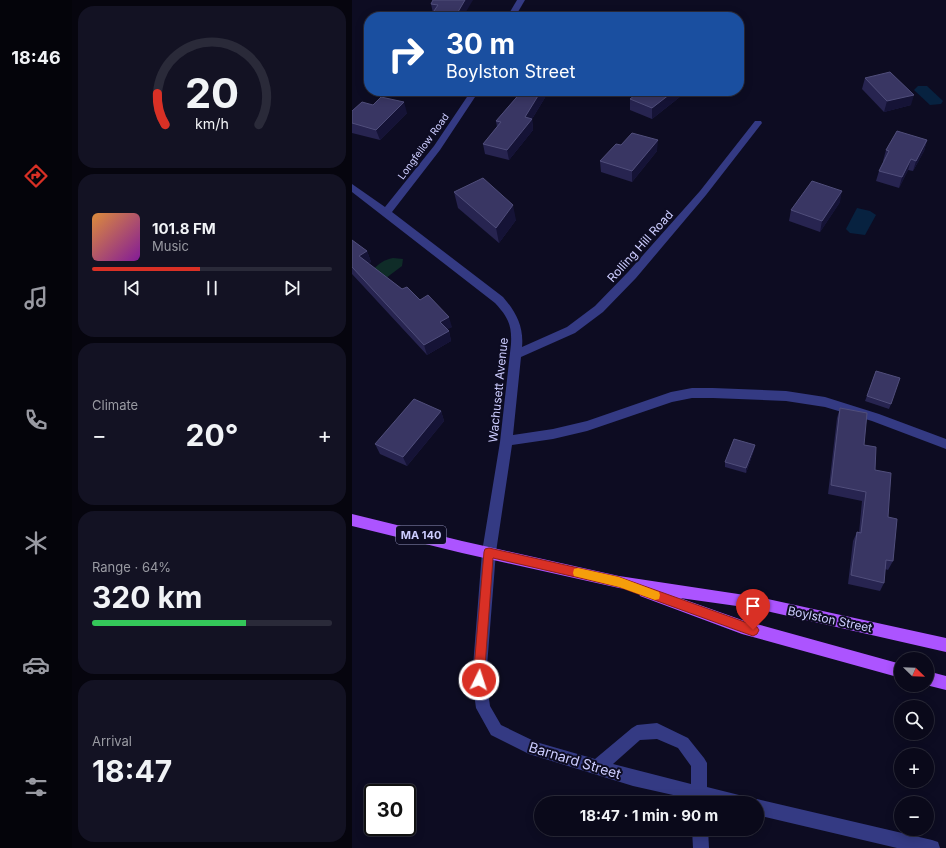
<!DOCTYPE html>
<html lang="en">
<head>
<meta charset="utf-8">
<style>
	body { margin:0; font-family:Inter,sans-serif; background:#131223; color:#f1f3f6; height:100vh; display:flex; flex-direction:column; font-size:15px; white-space:nowrap }
	* { box-sizing:border-box; margin:0 }
	p { font-size:13px; color:#999aa2 }
	.icon { flex:none; width:22px; height:22px; fill:none; stroke:currentColor; stroke-width:2; stroke-linecap:round; stroke-linejoin:round }
	.map { position:relative; flex:1; overflow:hidden }
	.drawer { display:flex; flex-direction:column; gap:6px; padding:6px; background:#06050e; width:280px }
	.drawer>* { flex:none }
	.guide { position:absolute; left:12px; top:12px; width:380px; height:84px; border-radius:16px; box-shadow:0 2px 10px #0003,0 0 0 1px #2a2a39; background:#1a4fa0; color:#fff; overflow:hidden }
	.needle { width:26px; rotate:113deg }
	.tools { position:absolute; left:542px; top:652px; display:grid; gap:8px }
	.tools a { display:grid; place-items:center; width:40px; height:40px; border-radius:50%; background:#0a091a; box-shadow:0 2px 10px #0003,0 0 0 1px #2a2a39; font-size:20px }
	.speed { position:absolute; left:12px; top:784px; display:flex; gap:8px; font-size:20px; font-weight:700; text-align:center }
	.speed>* { display:grid; place-content:center; width:52px; height:52px; border-radius:50%; background:#0a091a; box-shadow:0 2px 10px #0003,0 0 0 1px #2a2a39; line-height:1 }
	.speed .limit { border:2px solid #111; border-radius:6px; background:#fff; color:#111 }
	.pin { position:absolute; display:grid; place-items:center; width:34px; height:34px; color:#fff; margin:-41px -17px; border-radius:50% 50% 50% 0; rotate:-45deg; box-shadow:0 0 4px #0007 }
	.pin .icon { rotate:45deg }
	.me { position:absolute; width:44px; margin:-22px; rotate:4deg; stroke-linejoin:round; filter:drop-shadow(0 0 3px #0008) }
	.turn { display:flex; align-items:center; gap:14px; height:84px; padding:0 16px; font-size:18px }
	.turn .icon { width:52px; height:52px; stroke-width:2.5 }
	.turn b { display:block; font-size:28px; line-height:34px }
	.big { font-size:30px; font-weight:700; line-height:1.1 }
	.drawer .widget { flex:1; display:flex; flex-direction:column; justify-content:center; gap:6px; min-width:0; padding:0 14px; border-radius:16px; background:#131223 }
	.drawer .dial { align-items:center; gap:0 }
	.dial svg { height:104px; overflow:visible; fill:none; stroke:#2a2a39; stroke-width:7; stroke-linecap:round; text-anchor:middle }
	.dial text { fill:#f1f3f6; stroke:none }
	.song { display:flex; align-items:center; gap:12px }
	.cover { width:48px; height:48px; border-radius:6px; background:linear-gradient(135deg,hsl(30 70% 55%),hsl(290 70% 35%)) }
	.played { height:4px; border-radius:2px; background:linear-gradient(90deg,#d93025 45%,#2a2a39 45%) }
	.keys { display:flex; justify-content:space-around; direction:ltr }
	.heat { display:flex; justify-content:space-between; align-items:center; font-size:22px; direction:ltr }
	.charge { height:6px; border-radius:3px; background:linear-gradient(90deg,#34c759 64%,#2a2a39 0) }
	.trip { position:absolute; left:182px; top:796px; width:230px; height:40px; border-radius:20px; background:#0a091a; box-shadow:0 2px 10px #0003,0 0 0 1px #2a2a39; font-weight:700; line-height:40px; text-align:center }
	main { display:flex; flex:1; min-height:0 }
	.dock { display:flex; flex-direction:column; width:72px; justify-content:space-around; align-items:center; background:#04040a; color:#999aa2 }
	.dock .icon { width:28px; height:28px }
	.dock .current { color:#d93025 }
	.dock b { font-size:18px; color:#f1f3f6 }
	.map>svg:first-child { display:block }
	.green { fill:#0f2c28 }
	.water { fill:#072240 }
	.lines { fill:none; stroke-linecap:round; stroke-linejoin:round }
	.minor { fill:#343a83; fill-rule:evenodd }
	.major { fill:#ac54ff; fill-rule:evenodd }
	.wall { fill:#272450 }
	.shaded-wall { fill:#151336 }
	.building { fill:#393663; stroke:#504e7b }
	.route { fill:#d93025; stroke:#8d1f18 }
	.slow { fill:#f59e0b }
	.labels { text-anchor:middle; dominant-baseline:central; stroke-width:4; stroke-linejoin:round; paint-order:stroke }
	.far-street-label { font-size:10px; fill:#cdcdff; stroke:#0d0c22 }
	.shield { fill:#0d0c22; stroke:#9393bd; stroke-width:1 }
	.shield-label { font-size:11px; font-weight:bold; fill:#cdcdff }
	.street-label { font-size:12px; fill:#cdcdff; stroke:#0d0c22 }
	.near-street-label { font-size:14px; fill:#cdcdff; stroke:#0d0c22 }
</style>
</head>
<body>
<main>
<nav class="dock">
<b>18:46</b>
<svg class="icon current" aria-label="directions" viewBox="0 0 24 24"><path d="M12 3l9 9-9 9-9-9zM9 14v-3h6M13 9l2 2-2 2"/></svg>
<svg class="icon" aria-label="music" viewBox="0 0 24 24"><path d="M9 18V5l10-2v13"/><circle cx="6" cy="18" r="3"/><circle cx="16" cy="16" r="3"/></svg>
<svg class="icon" aria-label="phone" viewBox="0 0 24 24"><path d="M5 4h4l2 5-3 2q2 4 5 5l2-3 5 2v4C11 20 4 13 5 4z"/></svg>
<svg class="icon" aria-label="climate" viewBox="0 0 24 24"><path d="M12 3v18M4 7l16 10M4 17L20 7"/></svg>
<svg class="icon" aria-label="car" viewBox="0 0 24 24"><path d="M5 17H2v-5l4-1 3-4h7l3 4 3 1v5h-3M9 17h6M6 11h13"/><circle cx="7" cy="17" r="2"/><circle cx="17" cy="17" r="2"/></svg>
<svg class="icon" aria-label="filters" viewBox="0 0 24 24"><path d="M4 7h16M4 17h16"/><circle cx="9" cy="7" r="2"/><circle cx="15" cy="17" r="2"/></svg>
</nav>
<section class="drawer">
<div class="widget dial"><svg viewBox="0 0 100 80">
<path d="M14 69A42 42 0 1 1 86 69"/>
<path d="M14 69A42 42 0 0 1 8 45" stroke="#d93025"/>
<text x="50" y="56" font-size="32" font-weight="700">20</text>
<text x="50" y="72" font-size="11">km/h</text>
</svg></div>
<div class="widget">
<div class="song"><i class="cover"></i><div><b>101.8 FM</b><p>Music</p></div></div>
<div class="played"></div>
<div class="keys"><svg class="icon" aria-label="previous" viewBox="0 0 24 24"><path d="M18 5L8 12l10 7zM5 5v14"/></svg><svg class="icon" aria-label="pause" viewBox="0 0 24 24"><path d="M8 5v14M16 5v14"/></svg><svg class="icon" aria-label="next" viewBox="0 0 24 24"><path d="M6 5l10 7-10 7zM19 5v14"/></svg></div>
</div>
<div class="widget"><p>Climate</p>
<div class="heat"><a>−</a><b class="big">20°</b><a>+</a></div>
</div>
<div class="widget"><p>Range · 64%</p><b class="big">320 km</b><div class="charge"></div></div>
<div class="widget"><p>Arrival</p><b class="big">18:47</b></div>
</section>
<div class="map">
<svg width="594" height="848" viewBox="0 0 594 848">
	<rect width="100%" height="100%" fill="#0d0c22"/>
	<path class="green" d="M 41,258 L 51,259 L 50,266 L 30,281 L 21,270 C 27,263 32,260 41,258 Z"/>
	<g class="water">
		<path d="M 566,86 L 575,86 L 591,101 L 589,104 L 578,105 L 562,90 Z"/>
		<path d="M 505,208 L 518,211 L 524,215 L 513,235 L 498,233 L 494,229 Z"/>
	</g>
	<g class="lines">
		<g class="minor">
			<path d="M 165,0 L 173,0 L 163,17 L 155,17 Z"/>
			<path d="M 119,91 L 127,91 L 88,150 L 40,212 L 151,297 C 164,312 172,327 170,347 L 215,327 L 243,306 L 276,272 L 348,191 L 403,121 L 409,121 L 410,123 L 354,195 L 284,278 L 251,312 L 223,333 L 169,357 L 161,435 L 201,429 L 235,421 L 319,392 L 340,388 L 361,388 L 434,391 L 473,397 L 527,414 L 594,439 L 594,449 L 520,421 L 473,407 L 434,401 L 361,398 L 340,398 L 320,402 L 235,431 L 201,439 L 160,445 L 144,552 L 134,679 L 138,706 L 149,725 L 184,742 L 243,759 L 280,728 L 285,725 L 305,723 L 336,738 L 352,758 L 355,763 L 355,787 L 395,797 L 397,803 L 339,803 L 339,799 L 281,786 L 177,754 L 139,735 L 124,708 L 120,679 L 130,552 L 148,442 L 159,344 C 160,325 156,317 143,303 L 0,192 L 0,184 L 33,207 L 82,146 ZM 305,739 L 326,748 L 339,766 L 339,784 L 261,764 L 288,740 Z"/>
			<path d="M 405,799 L 580,840 L 586,842 L 588,848 L 545,848 L 405,815 L 405,803 L 399,803 Z"/>
			<path d="M 340,829 L 356,829 L 357,848 L 341,848 Z"/>
		</g>
		<g class="major">
			<path d="M 0,514 L 110,541 L 267,576 L 406,597 L 594,638 L 594,652 L 406,609 L 328,598 L 390,620 L 549,664 L 549,678 L 390,634 L 288,596 L 286,591 L 267,588 L 110,553 L 0,526 Z"/>
			<path d="M 575,671 L 594,676 L 594,690 L 574,685 Z"/>
		</g>
	</g>
	<g class="wall">
		<path d="M 121,0 L 81,13 L 79,4 Z"/>
		<path d="M 513,78 L 559,105 L 532,112 L 510,89 Z"/>
		<path d="M 170,91 L 197,91 L 180,119 L 181,130 L 157,160 L 133,154 L 131,144 L 145,127 L 144,121 Z"/>
		<path d="M 334,92 L 300,119 L 278,110 L 278,99 Z"/>
		<path d="M 0,111 L 55,113 L 28,140 L 0,133 Z"/>
		<path d="M 575,140 L 572,151 L 561,171 L 556,170 L 547,188 L 524,181 L 527,171 L 532,161 L 531,161 L 534,150 Z"/>
		<path d="M 269,145 L 305,151 L 280,182 L 249,172 L 248,161 Z"/>
		<path d="M 102,192 L 164,220 L 147,243 L 106,208 Z"/>
		<path d="M 488,202 L 468,232 L 437,221 L 439,210 Z"/>
		<path d="M 0,240 L 15,251 L 19,262 L 16,263 L 50,289 L 68,300 L 100,327 L 95,329 L 97,331 L 99,341 L 75,355 L 0,274 Z"/>
		<path d="M 524,371 L 539,404 L 537,409 L 513,401 Z"/>
		<path d="M 488,408 L 512,445 L 523,470 L 536,517 L 541,561 L 536,570 L 533,569 L 532,583 L 528,591 L 496,584 L 501,541 L 505,532 L 507,533 L 510,501 L 476,494 L 485,418 Z"/>
		<path d="M 89,411 L 92,421 L 55,466 L 28,454 L 23,444 Z"/>
		<path d="M 403,445 L 402,450 L 394,473 L 373,467 L 373,462 Z"/>
	</g>
	<g class="shaded-wall">
		<path d="M 113,0 L 121,0 L 111,17 L 103,17 Z"/>
		<path d="M 189,91 L 197,91 L 180,119 L 181,130 L 157,160 L 155,150 L 173,117 Z"/>
		<path d="M 322,91 L 334,91 L 334,92 L 300,119 L 300,108 Z"/>
		<path d="M 562,95 L 559,105 L 532,112 L 535,101 Z"/>
		<path d="M 52,102 L 55,113 L 28,140 L 24,130 Z"/>
		<path d="M 306,140 L 305,151 L 280,182 L 280,171 Z"/>
		<path d="M 575,140 L 572,151 L 561,171 L 564,161 Z"/>
		<path d="M 559,159 L 556,170 L 547,188 L 550,177 Z"/>
		<path d="M 490,191 L 488,202 L 468,232 L 470,221 Z"/>
		<path d="M 161,205 L 164,220 L 147,243 L 144,228 Z"/>
		<path d="M 15,251 L 19,262 L 11,267 L 7,256 Z"/>
		<path d="M 97,317 L 100,327 L 91,332 L 88,322 Z"/>
		<path d="M 97,331 L 99,341 L 75,355 L 72,345 Z"/>
		<path d="M 89,411 L 92,421 L 55,466 L 51,457 Z"/>
		<path d="M 403,445 L 402,450 L 394,473 L 394,468 Z"/>
	</g>
	<g class="building">
		<path d="M 81,0 L 113,0 L 103,17 L 78,17 L 86,5 L 79,4 Z"/>
		<path d="M 538,72 L 562,95 L 535,101 L 513,78 Z"/>
		<path d="M 170,91 L 189,91 L 173,117 L 180,119 L 155,150 L 131,144 L 149,122 L 144,121 Z"/>
		<path d="M 288,91 L 322,91 L 300,108 L 278,99 Z"/>
		<path d="M 29,97 L 52,102 L 24,130 L 0,123 L 0,111 L 10,102 L 21,105 Z"/>
		<path d="M 545,131 L 575,140 L 564,161 L 559,159 L 550,177 L 527,171 L 537,151 L 534,150 Z"/>
		<path d="M 280,133 L 306,140 L 280,171 L 248,161 L 264,144 L 269,145 Z"/>
		<path d="M 131,178 L 161,205 L 144,228 L 102,192 Z"/>
		<path d="M 460,181 L 490,191 L 470,221 L 439,210 Z"/>
		<path d="M 0,240 L 15,251 L 7,256 L 50,289 L 55,287 L 68,300 L 76,295 L 97,317 L 88,322 L 97,331 L 72,345 L 0,267 Z"/>
		<path d="M 524,371 L 548,378 L 539,404 L 515,396 Z"/>
		<path d="M 62,399 L 89,411 L 51,457 L 23,444 Z"/>
		<path d="M 488,408 L 515,413 L 512,445 L 524,447 L 523,470 L 539,473 L 536,517 L 545,519 L 541,561 L 534,560 L 532,583 L 499,575 L 505,532 L 509,533 L 514,492 L 479,485 Z"/>
		<path d="M 382,439 L 403,445 L 394,468 L 373,462 Z"/>
	</g>
	<path class="route" d="M 137,548 L 267,577 L 401,625 L 405,627 L 407,630 L 405,634 L 401,636 L 267,587 L 141,558 L 132,680 L 131,683 L 127,685 L 123,683 L 121,680 L 132,552 L 133,549 Z"/>
	<path class="slow" d="M 226,568 L 267,577 L 307,592 L 308,595 L 307,599 L 303,600 L 267,587 L 226,577 L 222,576 L 221,573 L 222,569 Z"/>
	<g class="labels">
		<g class="far-street-label">
			<text transform="translate(71 146) rotate(-54)">Longfellow Road</text>
		</g>
		<rect class="shield" x="44" y="526" width="50" height="18" rx="3"/>
		<g class="shield-label">
			<text x="69" y="535">MA 140</text>
		</g>
		<g class="street-label">
			<text transform="translate(288 246) rotate(-48)">Rolling Hill Road</text>
			<text transform="translate(146 390) rotate(-84)">Wachusett Avenue</text>
			<text transform="translate(478 619) rotate(12)">Boylston Street</text>
		</g>
		<g class="near-street-label">
			<text transform="translate(223 760) rotate(17)">Barnard Street</text>
		</g>
	</g>
</svg>
<div class="tools">
<a><svg class="needle" viewBox="-14 -14 28 28"><path d="M0-13l5 13h-10z" fill="#e53935"/><path d="M0 13l5-13h-10z" fill="#999aa2"/></svg></a>
<a><svg class="icon" aria-label="search" viewBox="0 0 24 24"><circle cx="10" cy="10" r="6"/><path d="M15 15l6 6"/></svg></a>
<a>+</a>
<a>−</a>
</div>
<div class="speed"><div class="limit">30</div></div>
<div class="pin" style="left:401px;top:630px;background:#d93025"><svg class="icon" aria-label="arrive" viewBox="0 0 24 24"><path d="M6 21V4h12l-3 4 3 4H6"/></svg></div>
<svg class="me" style="left:127px;top:680px" viewBox="-20 -20 40 40"><circle r="17" fill="#d93025" stroke="#fff" stroke-width="3"/><path d="M0-11L8 9 0 5-8 9z" fill="#fff"/></svg>
<div class="trip">18:47 · 1 min · 90 m</div>
<div class="guide">
<div class="turn"><svg class="icon" aria-label="right" viewBox="0 0 24 24"><path d="M7 20v-9h11M14 6l5 5-5 5"/></svg><div><b>30 m</b>Boylston Street</div></div>
</div>
</div>
</main>
</body>
</html>
